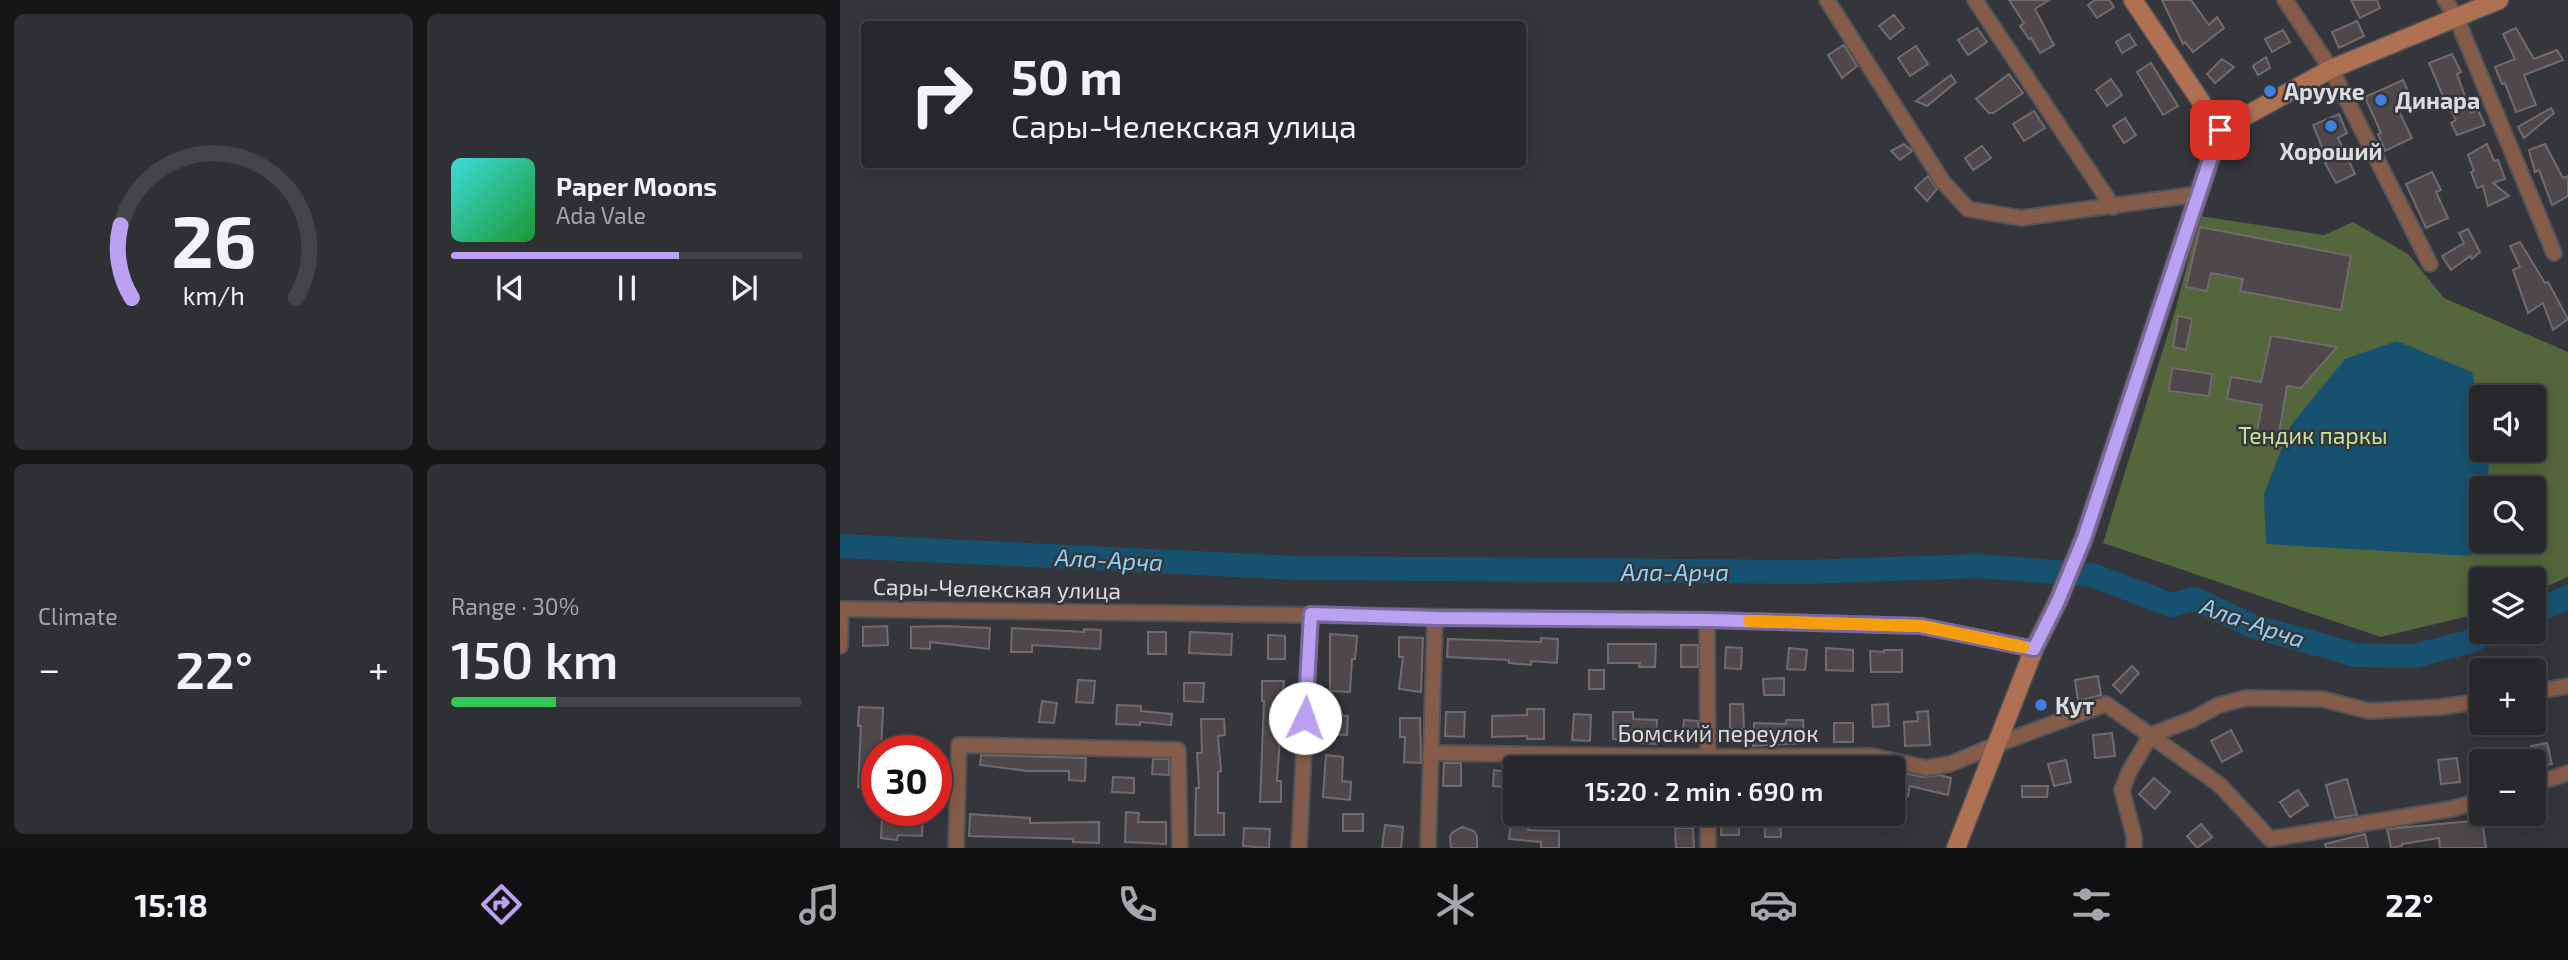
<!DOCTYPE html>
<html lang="en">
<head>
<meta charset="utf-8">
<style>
	body { margin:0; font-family:"Exo 2",sans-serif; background:#2f3034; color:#f1f3f6; height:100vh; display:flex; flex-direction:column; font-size:26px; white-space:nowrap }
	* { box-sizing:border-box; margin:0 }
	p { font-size:23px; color:#a4a6a9 }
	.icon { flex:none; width:38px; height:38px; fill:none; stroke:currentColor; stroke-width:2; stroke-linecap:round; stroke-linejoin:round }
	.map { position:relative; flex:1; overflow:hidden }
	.drawer { display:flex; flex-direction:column; gap:14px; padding:14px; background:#151618; width:840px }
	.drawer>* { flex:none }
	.banner { position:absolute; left:21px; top:21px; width:665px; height:147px; border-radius:7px; box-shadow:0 4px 18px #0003,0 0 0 2px #434448; background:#27282c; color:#f1f3f6; overflow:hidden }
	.fabs { position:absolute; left:1629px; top:385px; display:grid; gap:14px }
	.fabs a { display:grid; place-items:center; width:77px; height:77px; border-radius:7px; background:#27282c; box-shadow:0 4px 18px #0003,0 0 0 2px #434448; font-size:35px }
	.speed { position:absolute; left:21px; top:735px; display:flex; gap:14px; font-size:35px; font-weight:700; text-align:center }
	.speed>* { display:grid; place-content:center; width:91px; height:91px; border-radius:50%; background:#27282c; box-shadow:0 4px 18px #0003,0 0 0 2px #434448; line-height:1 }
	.speed .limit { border:10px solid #d22; background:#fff; color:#111 }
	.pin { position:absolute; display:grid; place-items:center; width:60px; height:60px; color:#fff; margin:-30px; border-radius:14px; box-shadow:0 4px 10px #0006 }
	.me { position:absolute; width:77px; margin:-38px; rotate:3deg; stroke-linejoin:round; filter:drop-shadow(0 0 5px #0008) }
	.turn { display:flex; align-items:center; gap:24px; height:147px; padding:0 35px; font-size:32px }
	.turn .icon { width:91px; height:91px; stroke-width:2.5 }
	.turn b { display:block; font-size:49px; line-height:60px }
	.big { font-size:52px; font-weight:600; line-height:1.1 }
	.drawer .card { flex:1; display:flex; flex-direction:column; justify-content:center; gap:10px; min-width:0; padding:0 24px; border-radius:10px; background:#2f3034 }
	.drawer .dial { align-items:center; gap:0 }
	.dial svg { height:182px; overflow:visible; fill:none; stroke:#434448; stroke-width:7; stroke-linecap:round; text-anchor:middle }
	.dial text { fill:#f1f3f6; stroke:none }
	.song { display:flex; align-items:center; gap:21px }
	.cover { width:84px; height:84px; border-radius:10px; background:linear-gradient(135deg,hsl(180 70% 55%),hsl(130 70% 35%)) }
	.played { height:7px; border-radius:4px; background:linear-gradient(90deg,#bca0f2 65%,#434448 65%) }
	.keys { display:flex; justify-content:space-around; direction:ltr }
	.heat { display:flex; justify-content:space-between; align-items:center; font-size:38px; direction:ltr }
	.charge { height:10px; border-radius:5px; background:linear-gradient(90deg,#34c759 30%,#434448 0) }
	.drawer .tiles { flex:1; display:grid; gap:14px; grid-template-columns:repeat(2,1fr) }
	.trip { position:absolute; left:663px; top:756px; width:402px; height:70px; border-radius:7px; background:#27282c; box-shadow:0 4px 18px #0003,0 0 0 2px #434448; font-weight:600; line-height:70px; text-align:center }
	.menu { display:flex; height:112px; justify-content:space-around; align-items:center; background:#101012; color:#a4a6a9 }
	.menu .icon { width:49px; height:49px }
	.menu .on { color:#bca0f2 }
	.menu b { font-size:32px; color:#f1f3f6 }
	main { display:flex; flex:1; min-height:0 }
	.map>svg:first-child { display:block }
	.green { fill:#54663c; fill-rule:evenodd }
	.water { fill:#16526f }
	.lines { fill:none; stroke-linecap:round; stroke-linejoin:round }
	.river { stroke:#16526f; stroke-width:24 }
	.building { fill:#4e484a; stroke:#716b6e; stroke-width:2 }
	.street-casing { stroke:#525458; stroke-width:18 }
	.secondary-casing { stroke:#525458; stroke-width:21 }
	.street { stroke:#855c49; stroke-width:14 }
	.secondary { stroke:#b07052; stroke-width:18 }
	.route-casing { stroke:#7a689d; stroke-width:18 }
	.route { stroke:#bca0f2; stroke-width:12 }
	.slow { stroke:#f59e0b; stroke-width:12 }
	.shop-dot { fill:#3f7fe0; stroke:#34363b; stroke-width:2.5 }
	.labels { text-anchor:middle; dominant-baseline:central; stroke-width:5; stroke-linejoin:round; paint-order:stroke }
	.poi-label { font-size:23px; font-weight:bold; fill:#dadcde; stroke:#34363b; text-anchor:start }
	.park-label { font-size:23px; fill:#c2e498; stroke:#34363b }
	.street-label { font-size:23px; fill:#dadcde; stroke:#34363b }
	.water-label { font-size:24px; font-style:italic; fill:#8fd2f7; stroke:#34363b }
</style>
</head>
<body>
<main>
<section class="drawer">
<div class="tiles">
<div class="card dial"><svg viewBox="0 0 100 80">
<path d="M14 69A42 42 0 1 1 86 69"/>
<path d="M14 69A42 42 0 0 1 9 37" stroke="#bca0f2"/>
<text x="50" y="56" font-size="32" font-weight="700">26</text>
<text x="50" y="72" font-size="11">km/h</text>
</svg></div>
<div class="card">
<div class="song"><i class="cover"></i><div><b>Paper Moons</b><p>Ada Vale</p></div></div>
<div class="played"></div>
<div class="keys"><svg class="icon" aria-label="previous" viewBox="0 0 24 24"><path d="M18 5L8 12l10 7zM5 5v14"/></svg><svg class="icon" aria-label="pause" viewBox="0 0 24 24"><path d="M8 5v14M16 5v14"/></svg><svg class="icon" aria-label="next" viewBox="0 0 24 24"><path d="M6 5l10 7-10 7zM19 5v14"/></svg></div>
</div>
<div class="card"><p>Climate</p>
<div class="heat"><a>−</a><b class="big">22°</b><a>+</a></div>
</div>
<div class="card"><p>Range · 30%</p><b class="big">150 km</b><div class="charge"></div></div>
</div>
</section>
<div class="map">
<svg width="1728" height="848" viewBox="0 0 1728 848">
	<rect width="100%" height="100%" fill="#34363b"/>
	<path class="green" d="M 1360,216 L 1484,235 L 1513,222 L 1568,254 L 1604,298 L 1728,352 L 1728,577 L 1694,592 L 1694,579 L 1642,579 L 1641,613 L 1541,637 L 1263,543 L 1335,311 ZM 1642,397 L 1694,397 L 1694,450 L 1642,450 ZM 1642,488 L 1694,488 L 1694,541 L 1642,541 Z"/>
	<path class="water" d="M 1557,341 L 1632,372 L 1641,415 L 1642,450 L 1649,451 L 1648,488 L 1642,488 L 1641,523 L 1631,556 L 1426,544 L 1424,494 L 1451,425 L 1505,359 Z"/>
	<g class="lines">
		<g class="river">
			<path d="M 0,546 L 456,568 L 965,572 L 1137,566 L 1252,575 L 1331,605 L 1355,599 L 1412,626 L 1516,655 L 1574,656 L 1628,642 L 1651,632"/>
			<path d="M 1694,612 L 1728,597"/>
		</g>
	</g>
	<g class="building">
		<path d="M 1169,0 L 1209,0 L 1195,9 L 1214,45 L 1200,53 L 1191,38 L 1189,39 L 1180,26 L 1184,23 Z"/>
		<path d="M 1255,0 L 1269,0 L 1274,7 L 1257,18 L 1248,5 Z"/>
		<path d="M 1322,0 L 1351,0 L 1369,25 L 1377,17 L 1384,28 L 1353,52 L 1345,42 L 1343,44 Z"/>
		<path d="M 1511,0 L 1537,0 L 1540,8 L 1520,18 Z"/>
		<path d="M 1054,15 L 1064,28 L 1050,39 L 1039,26 Z"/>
		<path d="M 1517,21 L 1524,36 L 1499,48 L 1492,32 Z"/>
		<path d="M 1137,28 L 1147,42 L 1128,55 L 1118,40 Z"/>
		<path d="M 1676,28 L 1694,59 L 1717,50 L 1723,60 L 1684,75 L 1696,105 L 1676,112 L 1665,83 L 1662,84 L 1655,67 L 1675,59 L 1663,34 Z"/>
		<path d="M 1443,30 L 1450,42 L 1432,52 L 1425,39 Z"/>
		<path d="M 1289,34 L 1296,45 L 1282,53 L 1276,42 Z"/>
		<path d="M 1004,45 L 1017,66 L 1002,78 L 988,55 Z"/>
		<path d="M 1076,46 L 1088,64 L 1070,76 L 1058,58 Z"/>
		<path d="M 1612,54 L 1621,72 L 1617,74 L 1631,113 L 1638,110 L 1645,125 L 1617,135 L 1611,123 L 1616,120 L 1605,101 L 1589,63 Z"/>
		<path d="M 1426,57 L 1430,68 L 1418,75 L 1413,66 Z"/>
		<path d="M 1382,59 L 1394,67 L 1375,83 L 1367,74 Z"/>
		<path d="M 1311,63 L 1338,106 L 1323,115 L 1297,72 Z"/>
		<path d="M 1169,74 L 1183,93 L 1153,113 L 1149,113 L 1136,99 Z"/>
		<path d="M 1111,75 L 1116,82 L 1087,106 L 1076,101 Z"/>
		<path d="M 1271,79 L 1282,95 L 1267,106 L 1256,90 Z"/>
		<path d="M 1563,80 L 1572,100 L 1557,107 L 1572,138 L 1545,151 L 1538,134 L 1541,133 L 1525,97 Z"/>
		<path d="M 1711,108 L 1714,113 L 1684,138 L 1678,127 Z"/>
		<path d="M 1194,111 L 1205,128 L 1184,141 L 1173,124 Z"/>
		<path d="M 1499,114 L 1507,133 L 1498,138 L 1515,174 L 1496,183 L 1485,163 L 1488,162 L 1473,125 Z"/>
		<path d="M 1285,118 L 1296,135 L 1284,143 L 1273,126 Z"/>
		<path d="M 1064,144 L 1072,151 L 1060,160 L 1051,151 Z"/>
		<path d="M 1647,144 L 1654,161 L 1658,160 L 1665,179 L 1653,183 L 1669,196 L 1648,206 L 1643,186 L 1637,188 L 1631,172 L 1634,171 L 1628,155 Z"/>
		<path d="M 1705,144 L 1723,178 L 1728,176 L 1728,196 L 1712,205 L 1699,170 L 1695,172 L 1689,150 Z"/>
		<path d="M 1142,146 L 1151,158 L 1133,170 L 1125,158 Z"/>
		<path d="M 1592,172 L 1601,190 L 1596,192 L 1608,218 L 1586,228 L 1566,184 Z"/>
		<path d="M 1088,176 L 1097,189 L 1087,201 L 1075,188 Z"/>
		<path d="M 1360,227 L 1511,256 L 1501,310 L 1400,291 L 1403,279 L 1371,273 L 1367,291 L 1346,287 Z"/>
		<path d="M 1628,229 L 1640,252 L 1632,259 L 1630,256 L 1611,270 L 1602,256 L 1624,243 L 1619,233 Z"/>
		<path d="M 1680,242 L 1705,283 L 1708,282 L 1728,319 L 1713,330 L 1703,303 L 1688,313 L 1673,270 L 1680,267 L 1670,246 Z"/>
		<path d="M 1338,316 L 1352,319 L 1346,350 L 1333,347 Z"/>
		<path d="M 1431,336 L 1497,347 L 1461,388 L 1447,386 L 1437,445 L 1415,441 L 1422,405 L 1387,399 L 1391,377 L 1421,382 Z"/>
		<path d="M 1332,368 L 1372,374 L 1369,396 L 1329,391 Z"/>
		<path d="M 47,626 L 48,645 L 23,646 L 23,627 Z"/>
		<path d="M 103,626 L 150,628 L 149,649 L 90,642 L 90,649 L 71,648 L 71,627 Z"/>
		<path d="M 172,628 L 244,632 L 244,629 L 261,630 L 260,649 L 192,645 L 192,652 L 171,652 Z"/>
		<rect x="308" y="632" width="18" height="22"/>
		<path d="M 350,632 L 392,634 L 391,655 L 349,653 Z"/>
		<path d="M 490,634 L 517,636 L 515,659 L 512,659 L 510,692 L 490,691 Z"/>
		<path d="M 428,635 L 445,636 L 445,659 L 428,659 Z"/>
		<path d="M 559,637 L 583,638 L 581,692 L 559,689 L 563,657 L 559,657 Z"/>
		<path d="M 701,638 L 718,639 L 717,663 L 691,661 L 691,665 L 669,663 L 669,660 L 607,657 L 608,639 L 701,642 Z"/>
		<path d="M 768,644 L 816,644 L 815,667 L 799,667 L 800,663 L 768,663 Z"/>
		<rect x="841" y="645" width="17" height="22"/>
		<path d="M 886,647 L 902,648 L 901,669 L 885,668 Z"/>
		<path d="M 949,648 L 967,650 L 965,670 L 947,669 Z"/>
		<path d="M 986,648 L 1013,650 L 1013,671 L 986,670 Z"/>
		<path d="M 1044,650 L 1062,650 L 1062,672 L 1031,672 L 1030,651 L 1044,652 Z"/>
		<path d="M 1292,666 L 1299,673 L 1281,693 L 1273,685 Z"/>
		<rect x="749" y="670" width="15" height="19"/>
		<path d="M 1258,676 L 1261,695 L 1238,701 L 1235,680 Z"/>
		<path d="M 944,678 L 944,695 L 924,695 L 923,679 Z"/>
		<path d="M 238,680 L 255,681 L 253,703 L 236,702 Z"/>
		<path d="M 422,681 L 444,681 L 437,781 L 441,781 L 441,802 L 420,802 L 424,701 L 422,701 Z"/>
		<path d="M 344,683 L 364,683 L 363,702 L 344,701 Z"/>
		<path d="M 202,701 L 217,703 L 214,723 L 199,722 Z"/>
		<path d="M 890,704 L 903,704 L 904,729 L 890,729 Z"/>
		<path d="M 1048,704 L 1049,726 L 1033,727 L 1032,705 Z"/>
		<path d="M 277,705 L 301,706 L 301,711 L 332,714 L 331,725 L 300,722 L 300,725 L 276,724 Z"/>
		<path d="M 19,707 L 43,708 L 41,751 L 37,751 L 37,789 L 18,787 L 21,726 L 18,726 Z"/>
		<path d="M 687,709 L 704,709 L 704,739 L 687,739 L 687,736 L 652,737 L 652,716 L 687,715 Z"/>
		<path d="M 1088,711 L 1090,745 L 1065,746 L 1064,722 L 1078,721 L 1077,712 Z"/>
		<path d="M 606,712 L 625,712 L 624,737 L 605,736 Z"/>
		<path d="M 773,712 L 793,712 L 793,719 L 817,720 L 816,744 L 799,743 L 800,740 L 773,739 Z"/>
		<path d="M 734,714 L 751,715 L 750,741 L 732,740 Z"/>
		<path d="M 489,715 L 508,716 L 507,735 L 488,734 Z"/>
		<path d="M 560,718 L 580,718 L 581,763 L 564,762 L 565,737 L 560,737 Z"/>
		<path d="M 361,719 L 384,719 L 385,735 L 378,736 L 381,771 L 378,772 L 378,813 L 384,813 L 384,835 L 355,835 L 356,788 L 359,788 L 357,753 L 362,753 Z"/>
		<path d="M 844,720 L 858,721 L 858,742 L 842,741 Z"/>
		<path d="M 946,720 L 963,720 L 964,743 L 913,746 L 914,723 L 946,724 Z"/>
		<rect x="994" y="723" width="19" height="19"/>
		<path d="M 1391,730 L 1402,751 L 1382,762 L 1371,741 Z"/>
		<path d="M 1272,733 L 1275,756 L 1255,758 L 1253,735 Z"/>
		<path d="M 1707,743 L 1712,764 L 1696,767 L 1691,746 Z"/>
		<path d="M 141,755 L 246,758 L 245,781 L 229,780 L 229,771 L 187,771 L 140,765 Z"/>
		<path d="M 486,755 L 503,757 L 502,781 L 511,782 L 510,800 L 483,797 Z"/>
		<path d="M 1617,758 L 1620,782 L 1601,784 L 1598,760 Z"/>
		<path d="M 313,759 L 329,759 L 329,775 L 312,774 Z"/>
		<path d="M 1226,760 L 1231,782 L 1214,786 L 1208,764 Z"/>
		<path d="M 604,763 L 621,763 L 621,786 L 603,786 Z"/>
		<path d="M 654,770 L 667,772 L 665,787 L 653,786 Z"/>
		<path d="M 1054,771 L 1084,777 L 1100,775 L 1111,778 L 1108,795 L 1070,786 L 1068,796 L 1054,793 Z"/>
		<path d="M 273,777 L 294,778 L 294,793 L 272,792 Z"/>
		<path d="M 1314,778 L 1330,792 L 1315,809 L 1299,794 Z"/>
		<path d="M 1507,779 L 1517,815 L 1495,818 L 1486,785 Z"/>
		<path d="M 1182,786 L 1208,786 L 1207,797 L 1182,797 Z"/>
		<path d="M 1458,790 L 1468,805 L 1450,817 L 1440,802 Z"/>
		<path d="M 286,812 L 299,813 L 298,822 L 326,822 L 326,844 L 285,842 Z"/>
		<path d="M 672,813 L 689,814 L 688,830 L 719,831 L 719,848 L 701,848 L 701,842 L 669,839 Z"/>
		<path d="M 42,814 L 83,815 L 82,836 L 58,835 L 57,840 L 41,838 Z"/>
		<path d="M 130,814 L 190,818 L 190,823 L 259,822 L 259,843 L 233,842 L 233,839 L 129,836 Z"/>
		<rect x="503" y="814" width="20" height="17"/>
		<path d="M 924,814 L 940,814 L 941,837 L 925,837 Z"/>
		<path d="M 882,815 L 899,815 L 899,835 L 881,835 Z"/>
		<path d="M 1642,820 L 1646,848 L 1600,848 L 1599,838 L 1562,844 L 1562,846 L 1551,848 L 1547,829 Z"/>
		<path d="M 1361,824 L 1372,837 L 1357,848 L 1347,836 Z"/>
		<path d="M 545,825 L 563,827 L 561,848 L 542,848 Z"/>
		<path d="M 622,827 L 634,831 L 637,836 L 637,848 L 611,848 L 610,836 L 613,832 Z"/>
		<path d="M 404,828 L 430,829 L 429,848 L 403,846 Z"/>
		<path d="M 835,828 L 853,828 L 854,848 L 836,848 Z"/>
		<path d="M 1525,834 L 1528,848 L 1486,848 L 1485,844 Z"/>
	</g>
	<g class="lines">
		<g class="street-casing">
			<g id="street">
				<path d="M 987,0 L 1103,182 L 1128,209 L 1181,218 L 1359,194"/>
				<path d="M 1135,0 L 1273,207"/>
				<path d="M 1445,0 L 1491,69 L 1590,264"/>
				<path d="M 1605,0 L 1616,17 L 1714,253"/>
				<path d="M 0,609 L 867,620 L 1081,626 L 1194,649"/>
				<path d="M 867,620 L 868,768"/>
				<path d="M 0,646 L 1,609"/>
				<path d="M 1694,692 L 1728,686"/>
				<path d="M 591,753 L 868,757 L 1032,756 L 1086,768 L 1110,764 L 1158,744 L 1266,704 L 1380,785 L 1430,839 L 1611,809 L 1642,800"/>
				<path d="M 1694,784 L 1728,773"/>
				<path d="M 868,814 L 868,848"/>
				<path d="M 116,848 L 119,745 L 338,750 L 340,848"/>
				<path d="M 459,848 L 471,614"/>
				<path d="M 588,848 L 595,618"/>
				<path d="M 1294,848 L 1294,836 L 1282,790 L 1289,772 L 1311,735 L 1353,719 L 1379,705 L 1406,698 L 1482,699 L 1529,711 L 1601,707 L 1642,701"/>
			</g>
		</g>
		<g class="secondary-casing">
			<g id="secondary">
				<path d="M 1293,0 L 1380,130"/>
				<path d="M 1380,130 L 1491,69 L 1659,0"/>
				<path d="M 1116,848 L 1194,649 L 1218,601 L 1244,538 L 1380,130"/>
			</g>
		</g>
		<use href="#street" class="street"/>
		<use href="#secondary" class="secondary"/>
	</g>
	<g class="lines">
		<g class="route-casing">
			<path id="route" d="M 465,718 L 471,614 L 595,618 L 867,620 L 1081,626 L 1194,649 L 1218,601 L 1244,538 L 1380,130"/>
		</g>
		<use href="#route" class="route"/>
		<path class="slow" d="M 909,621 L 1081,626 L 1183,647"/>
	</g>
	<g class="shop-dot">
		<circle cx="1430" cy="91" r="7"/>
		<circle cx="1541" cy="100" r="7"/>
		<circle cx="1491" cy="126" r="7"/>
		<circle cx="1201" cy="705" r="7"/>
	</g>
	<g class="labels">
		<g class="poi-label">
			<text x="1444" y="91">Арууке</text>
			<text x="1555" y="100">Динара</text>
			<text x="1491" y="151" text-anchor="middle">Хороший</text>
			<text x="1215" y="705">Кут</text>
		</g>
		<g class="park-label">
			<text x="1473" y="435">Тендик паркы</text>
		</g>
		<g class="street-label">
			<text transform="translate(157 588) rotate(1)">Сары-Челекская улица</text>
			<text x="878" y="733">Бомский переулок</text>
		</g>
		<g class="water-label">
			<text transform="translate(269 559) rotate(3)">Ала-Арча</text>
			<text x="835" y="571">Ала-Арча</text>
			<text transform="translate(1413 622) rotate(19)">Ала-Арча</text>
		</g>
	</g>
</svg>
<div class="fabs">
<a><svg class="icon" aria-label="sound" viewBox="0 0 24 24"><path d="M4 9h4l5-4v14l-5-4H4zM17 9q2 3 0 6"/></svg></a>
<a><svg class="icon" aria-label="search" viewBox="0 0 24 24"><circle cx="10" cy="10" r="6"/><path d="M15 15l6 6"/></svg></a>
<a><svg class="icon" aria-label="layers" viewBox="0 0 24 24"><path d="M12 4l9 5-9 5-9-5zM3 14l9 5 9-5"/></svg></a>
<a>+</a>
<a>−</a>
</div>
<div class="speed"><div class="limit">30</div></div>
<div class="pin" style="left:1380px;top:130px;background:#d93025"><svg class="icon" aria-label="arrive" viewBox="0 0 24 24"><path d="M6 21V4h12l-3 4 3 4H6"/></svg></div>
<svg class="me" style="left:465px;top:718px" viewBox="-20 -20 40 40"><circle r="19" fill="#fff"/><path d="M0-13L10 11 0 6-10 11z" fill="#bca0f2"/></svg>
<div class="trip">15:20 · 2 min · 690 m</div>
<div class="banner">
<div class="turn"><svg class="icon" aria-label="right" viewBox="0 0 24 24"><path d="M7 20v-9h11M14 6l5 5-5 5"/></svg><div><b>50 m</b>Сары-Челекская улица</div></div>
</div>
</div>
</main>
<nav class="menu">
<b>15:18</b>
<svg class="icon on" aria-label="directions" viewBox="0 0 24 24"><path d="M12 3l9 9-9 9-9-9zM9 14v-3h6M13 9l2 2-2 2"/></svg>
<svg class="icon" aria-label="music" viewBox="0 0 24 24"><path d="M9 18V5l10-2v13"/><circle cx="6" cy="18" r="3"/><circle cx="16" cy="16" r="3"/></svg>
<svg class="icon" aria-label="phone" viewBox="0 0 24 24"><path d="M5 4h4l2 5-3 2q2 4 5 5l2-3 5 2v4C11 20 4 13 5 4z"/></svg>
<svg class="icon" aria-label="climate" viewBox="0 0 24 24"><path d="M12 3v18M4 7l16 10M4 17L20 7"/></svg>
<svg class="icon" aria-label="car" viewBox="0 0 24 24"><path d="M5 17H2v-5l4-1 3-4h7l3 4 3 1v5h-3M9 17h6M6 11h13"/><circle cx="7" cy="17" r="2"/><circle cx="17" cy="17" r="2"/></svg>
<svg class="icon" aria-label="filters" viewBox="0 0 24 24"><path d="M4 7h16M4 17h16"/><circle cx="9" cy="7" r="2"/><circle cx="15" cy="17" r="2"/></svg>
<b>22°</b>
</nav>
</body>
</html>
